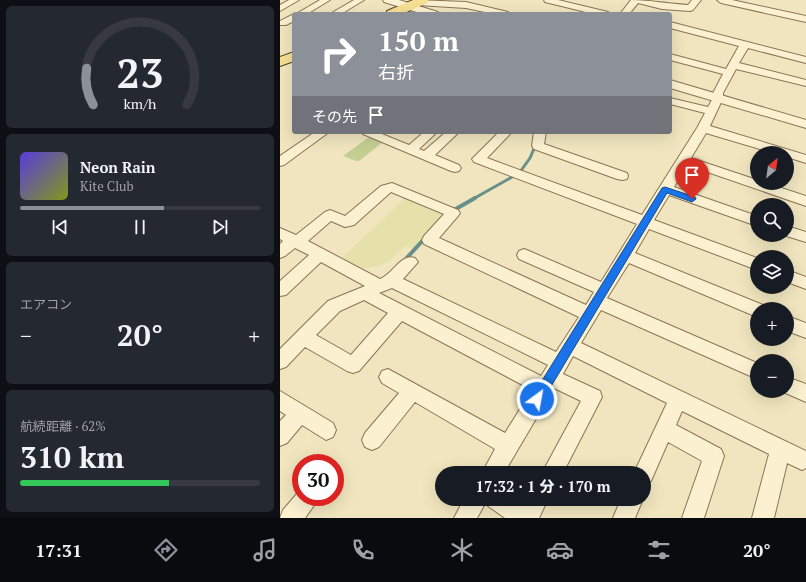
<!DOCTYPE html>
<html lang="ja">
<head>
<meta charset="utf-8">
<style>
	body { margin:0; font-family:"PT Serif","Noto Sans JP",serif; background:#242831; color:#f1f3f6; height:100vh; display:flex; flex-direction:column; font-size:15px; white-space:nowrap }
	* { box-sizing:border-box; margin:0 }
	p { font-size:13px; color:#9ea1a6 }
	.icon { flex:none; width:22px; height:22px; fill:none; stroke:currentColor; stroke-width:2; stroke-linecap:round; stroke-linejoin:round }
	.map { position:relative; flex:1; overflow:hidden }
	.sheet { display:flex; flex-direction:column; gap:6px; padding:6px; background:#0d0f14; width:280px }
	.sheet>* { flex:none }
	.guide { position:absolute; left:12px; top:12px; width:380px; height:122px; border-radius:4px; box-shadow:0 4px 16px #0002; background:#8c9099; color:#fff; overflow:hidden }
	.needle { width:26px; rotate:29deg }
	.controls { position:absolute; left:470px; top:146px; display:grid; gap:8px }
	.controls a { display:grid; place-items:center; width:44px; height:44px; border-radius:50%; background:#171b24; box-shadow:0 4px 16px #0002; font-size:20px }
	.speed { position:absolute; left:12px; top:454px; display:flex; gap:8px; font-size:20px; font-weight:700; text-align:center }
	.speed>* { display:grid; place-content:center; width:52px; height:52px; border-radius:50%; background:#171b24; box-shadow:0 4px 16px #0002; line-height:1 }
	.speed .limit { border:6px solid #d22; background:#fff; color:#111 }
	.pin { position:absolute; display:grid; place-items:center; width:34px; height:34px; color:#fff; margin:-41px -17px; border-radius:50% 50% 50% 0; rotate:-45deg; box-shadow:0 0 4px #0007 }
	.pin .icon { rotate:45deg }
	.me { position:absolute; width:44px; margin:-22px; rotate:32deg; stroke-linejoin:round; filter:drop-shadow(0 0 3px #0008) }
	.turn { display:flex; align-items:center; gap:14px; height:84px; padding:0 20px; font-size:18px }
	.turn .icon { width:52px; height:52px; stroke-width:2.5 }
	.turn b { display:block; font-size:28px; line-height:34px }
	.then { display:flex; align-items:center; height:38px; padding:0 20px; background:#0003; gap:8px; font-size:15px }
	.big { font-size:30px; font-weight:800; line-height:1.1 }
	.sheet .card { flex:1; display:flex; flex-direction:column; justify-content:center; gap:6px; min-width:0; padding:0 14px; border-radius:6px; background:#242831 }
	.sheet .dial { align-items:center; gap:0 }
	.dial svg { height:104px; overflow:visible; fill:none; stroke:#363941; stroke-width:7; stroke-linecap:round; text-anchor:middle }
	.dial text { fill:#f1f3f6; stroke:none }
	.song { display:flex; align-items:center; gap:12px }
	.cover { width:48px; height:48px; border-radius:6px; background:linear-gradient(135deg,hsl(250 70% 55%),hsl(70 70% 35%)) }
	.played { height:4px; border-radius:2px; background:linear-gradient(90deg,#8c9099 60%,#363941 60%) }
	.keys { display:flex; justify-content:space-around; direction:ltr }
	.heat { display:flex; justify-content:space-between; align-items:center; font-size:22px; direction:ltr }
	.charge { height:6px; border-radius:3px; background:linear-gradient(90deg,#34c759 62%,#363941 0) }
	.trip { position:absolute; left:155px; top:466px; width:216px; height:40px; border-radius:20px; background:#171b24; box-shadow:0 4px 16px #0002; font-weight:800; line-height:40px; text-align:center }
	.tabs { display:flex; height:64px; justify-content:space-around; align-items:center; background:#090b0e; color:#9ea1a6 }
	.tabs .icon { width:28px; height:28px }
	.tabs .selected { color:#8c9099 }
	.tabs b { font-size:18px; color:#f1f3f6 }
	main { display:flex; flex:1; min-height:0 }
	.map>svg:first-child { display:block }
	.farmland { fill:#e6e1ab }
	.green { fill:#c3cf91 }
	.lines { fill:none; stroke-linecap:round; stroke-linejoin:round }
	.stream-far1 { stroke:#688f89; stroke-width:3 }
	.stream { stroke:#688f89; stroke-width:4 }
	.minor-casing { stroke:#897556; stroke-width:2 }
	.tertiary-casing { stroke:#897556; stroke-width:2 }
	.primary-casing { stroke:#56422a; stroke-width:2 }
	.minor { fill:#fbf1d1; fill-rule:evenodd }
	.tertiary { fill:#fbf1d1; fill-rule:evenodd }
	.primary { fill:#f6df92; fill-rule:evenodd }
	.route { fill:#1a73e8; stroke:#114b97 }
</style>
</head>
<body>
<main>
<section class="sheet">
<div class="card dial"><svg viewBox="0 0 100 80">
<path d="M14 69A42 42 0 1 1 86 69"/>
<path d="M14 69A42 42 0 0 1 9 41" stroke="#8c9099"/>
<text x="50" y="56" font-size="32" font-weight="700">23</text>
<text x="50" y="72" font-size="11">km/h</text>
</svg></div>
<div class="card">
<div class="song"><i class="cover"></i><div><b>Neon Rain</b><p>Kite Club</p></div></div>
<div class="played"></div>
<div class="keys"><svg class="icon" aria-label="previous" viewBox="0 0 24 24"><path d="M18 5L8 12l10 7zM5 5v14"/></svg><svg class="icon" aria-label="pause" viewBox="0 0 24 24"><path d="M8 5v14M16 5v14"/></svg><svg class="icon" aria-label="next" viewBox="0 0 24 24"><path d="M6 5l10 7-10 7zM19 5v14"/></svg></div>
</div>
<div class="card"><p>エアコン</p>
<div class="heat"><a>−</a><b class="big">20°</b><a>+</a></div>
</div>
<div class="card"><p>航続距離 · 62%</p><b class="big">310 km</b><div class="charge"></div></div>
</section>
<div class="map">
<svg width="526" height="518" viewBox="0 0 526 518">
	<rect width="100%" height="100%" fill="#f0e5be"/>
	<path class="farmland" d="M 126,197 L 166,214 L 132,249 L 125,246 L 109,261 L 99,266 L 83,268 L 62,258 Z"/>
	<path class="green" d="M 89,137 L 103,142 L 79,161 L 76,161 L 63,156 Z"/>
	<g class="lines">
		<g class="stream-far1">
			<path d="M 240,172 L 250,158 L 256,144"/>
			<path d="M 193,199 L 232,177"/>
		</g>
		<g class="stream">
			<path d="M 174,210 L 195,198"/>
			<path d="M 124,261 L 145,238"/>
		</g>
		<g class="minor-casing">
			<g id="minor">
				<path d="M 9,0 L 19,0 L 0,11 L 0,5 Z"/>
				<path d="M 40,0 L 50,0 L 27,14 L 16,14 Z"/>
				<path d="M 74,0 L 84,0 L 61,14 L 50,14 Z"/>
				<path d="M 135,0 L 186,2 L 228,12 L 229,14 L 214,14 L 186,8 L 137,5 L 133,2 Z"/>
				<path d="M 264,0 L 278,0 L 328,12 L 329,14 L 314,14 L 265,2 Z"/>
				<path d="M 351,0 C 370,0 389,4 408,5 L 412,0 L 421,0 L 413,10 L 410,11 L 382,9 L 358,3 L 349,14 L 340,14 Z"/>
				<path d="M 437,0 L 452,0 L 526,16 L 526,22 L 441,3 Z"/>
				<path d="M 14,14 L 14,21 L 6,25 L 0,25 L 0,21 Z"/>
				<path d="M 390,22 L 526,57 L 526,63 L 468,48 L 459,63 L 526,80 L 526,86 L 456,69 L 443,93 L 443,98 L 430,126 L 526,155 L 526,163 L 507,157 L 507,153 L 493,153 L 426,133 L 411,158 L 477,180 L 477,183 L 486,183 L 526,196 L 526,206 L 407,165 L 394,187 L 477,216 L 477,226 L 389,195 L 374,220 L 477,258 L 477,270 L 369,229 L 355,253 L 483,305 L 485,309 L 477,309 L 477,317 L 349,263 L 327,298 L 477,363 L 477,379 L 321,310 L 301,343 L 526,451 L 526,468 L 522,470 L 507,463 L 494,518 L 472,518 L 489,454 L 402,411 L 396,425 L 441,449 L 444,456 L 424,518 L 402,518 L 422,461 L 388,442 L 371,481 L 364,484 L 364,473 L 354,473 L 387,403 L 293,356 L 283,374 L 320,391 L 322,397 L 283,473 L 262,473 L 301,401 L 274,388 L 224,473 L 202,473 L 215,449 L 135,402 L 99,447 L 92,450 L 85,447 L 82,440 L 85,433 L 119,393 L 102,383 L 99,377 L 102,371 L 108,369 L 225,433 L 252,390 L 122,321 L 79,371 L 73,373 L 67,371 L 25,347 L 6,367 L 0,369 L 0,349 L 48,301 L 85,286 L 41,262 L 6,295 L 0,296 L 0,281 L 29,255 L 15,248 L 5,256 L 0,258 L 0,244 L 3,241 L 0,239 L 0,228 L 16,235 L 45,212 L 50,210 L 65,216 L 101,186 L 112,183 L 178,210 L 180,213 L 178,216 L 159,238 L 306,305 L 314,292 L 239,259 L 237,255 L 239,251 L 244,249 L 249,251 L 321,282 L 357,224 L 194,162 L 192,159 L 219,132 L 232,132 L 207,158 L 362,215 L 417,128 L 425,113 L 390,104 L 390,98 L 428,107 L 433,98 L 433,93 L 443,74 L 390,60 L 390,54 L 446,69 L 459,46 L 390,28 ZM 111,192 L 164,214 L 144,236 L 142,240 L 144,244 L 299,317 L 276,352 L 123,279 L 138,262 L 135,258 C 121,253 113,274 100,279 L 28,241 L 51,221 L 65,227 L 74,225 ZM 112,288 L 268,365 L 261,376 L 99,293 ZM 84,300 L 108,313 L 71,355 L 36,335 L 60,311 Z"/>
				<path d="M 35,132 L 49,132 L 4,165 L 0,166 L 0,156 Z"/>
				<path d="M 81,132 L 97,132 L 129,145 L 144,132 L 157,132 L 139,149 L 144,151 L 166,132 L 179,132 L 155,155 L 179,165 L 181,168 L 179,171 L 175,172 L 171,171 L 83,134 Z"/>
				<path d="M 254,132 L 266,132 L 264,144 L 347,173 L 348,176 L 347,179 L 342,180 L 337,179 L 254,149 L 252,146 Z"/>
				<path d="M 507,226 L 526,232 L 526,242 L 503,235 L 507,235 Z"/>
				<path d="M 507,270 L 526,277 L 526,289 L 507,282 Z"/>
				<path d="M 507,316 L 526,323 L 526,338 L 507,331 Z"/>
				<path d="M 507,377 L 526,384 L 526,402 L 501,391 L 507,391 Z"/>
				<path d="M 0,391 L 53,423 L 56,430 L 53,437 L 46,440 L 22,425 L 7,443 L 0,446 L 0,421 L 6,415 L 0,411 Z"/>
				<path d="M 21,489 L 21,497 L 39,497 L 35,504 L 25,518 L 0,518 L 3,510 Z"/>
				<path d="M 184,499 L 234,499 L 243,504 L 245,499 L 268,499 L 259,518 L 225,518 L 208,506 L 206,502 L 197,518 L 174,518 Z"/>
				<path d="M 341,499 L 363,499 L 355,518 L 333,518 Z"/>
			</g>
		</g>
		<g class="tertiary-casing">
			<g id="tertiary">
				<path d="M 103,0 L 119,0 L 158,12 L 159,14 L 143,14 L 104,2 Z"/>
				<path d="M 390,80 L 526,120 L 526,128 L 390,88 Z"/>
			</g>
		</g>
		<g class="primary-casing">
			<g id="primary">
				<path d="M 133,0 L 149,0 L 147,3 L 122,14 L 106,14 L 107,11 Z"/>
				<path d="M 14,52 L 14,61 L 0,66 L 0,57 Z"/>
			</g>
		</g>
		<use href="#minor" class="minor"/>
		<use href="#tertiary" class="tertiary"/>
		<use href="#primary" class="primary"/>
	</g>
	<path class="route" d="M 385,187 L 415,197 L 416,199 L 412,202 L 387,193 L 261,403 L 257,404 L 253,403 L 252,399 L 253,395 L 382,188 Z"/>
</svg>
<div class="controls">
<a><svg class="needle" viewBox="-14 -14 28 28"><path d="M0-13l5 13h-10z" fill="#e53935"/><path d="M0 13l5-13h-10z" fill="#9ea1a6"/></svg></a>
<a><svg class="icon" aria-label="search" viewBox="0 0 24 24"><circle cx="10" cy="10" r="6"/><path d="M15 15l6 6"/></svg></a>
<a><svg class="icon" aria-label="layers" viewBox="0 0 24 24"><path d="M12 4l9 5-9 5-9-5zM3 14l9 5 9-5"/></svg></a>
<a>+</a>
<a>−</a>
</div>
<div class="speed"><div class="limit">30</div></div>
<div class="pin" style="left:412px;top:199px;background:#d93025"><svg class="icon" aria-label="arrive" viewBox="0 0 24 24"><path d="M6 21V4h12l-3 4 3 4H6"/></svg></div>
<svg class="me" style="left:257px;top:399px" viewBox="-20 -20 40 40"><circle r="17" fill="#1a73e8" stroke="#fff" stroke-width="3"/><path d="M0-11L8 9 0 5-8 9z" fill="#fff"/></svg>
<div class="trip">17:32 · 1 分 · 170 m</div>
<div class="guide">
<div class="turn"><svg class="icon" aria-label="right" viewBox="0 0 24 24"><path d="M7 20v-9h11M14 6l5 5-5 5"/></svg><div><b>150 m</b>右折</div></div>
<div class="then">その先<svg class="icon" aria-label="arrive" viewBox="0 0 24 24"><path d="M6 21V4h12l-3 4 3 4H6"/></svg></div>
</div>
</div>
</main>
<nav class="tabs">
<b>17:31</b>
<svg class="icon selected" aria-label="directions" viewBox="0 0 24 24"><path d="M12 3l9 9-9 9-9-9zM9 14v-3h6M13 9l2 2-2 2"/></svg>
<svg class="icon" aria-label="music" viewBox="0 0 24 24"><path d="M9 18V5l10-2v13"/><circle cx="6" cy="18" r="3"/><circle cx="16" cy="16" r="3"/></svg>
<svg class="icon" aria-label="phone" viewBox="0 0 24 24"><path d="M5 4h4l2 5-3 2q2 4 5 5l2-3 5 2v4C11 20 4 13 5 4z"/></svg>
<svg class="icon" aria-label="climate" viewBox="0 0 24 24"><path d="M12 3v18M4 7l16 10M4 17L20 7"/></svg>
<svg class="icon" aria-label="car" viewBox="0 0 24 24"><path d="M5 17H2v-5l4-1 3-4h7l3 4 3 1v5h-3M9 17h6M6 11h13"/><circle cx="7" cy="17" r="2"/><circle cx="17" cy="17" r="2"/></svg>
<svg class="icon" aria-label="filters" viewBox="0 0 24 24"><path d="M4 7h16M4 17h16"/><circle cx="9" cy="7" r="2"/><circle cx="15" cy="17" r="2"/></svg>
<b>20°</b>
</nav>
</body>
</html>
